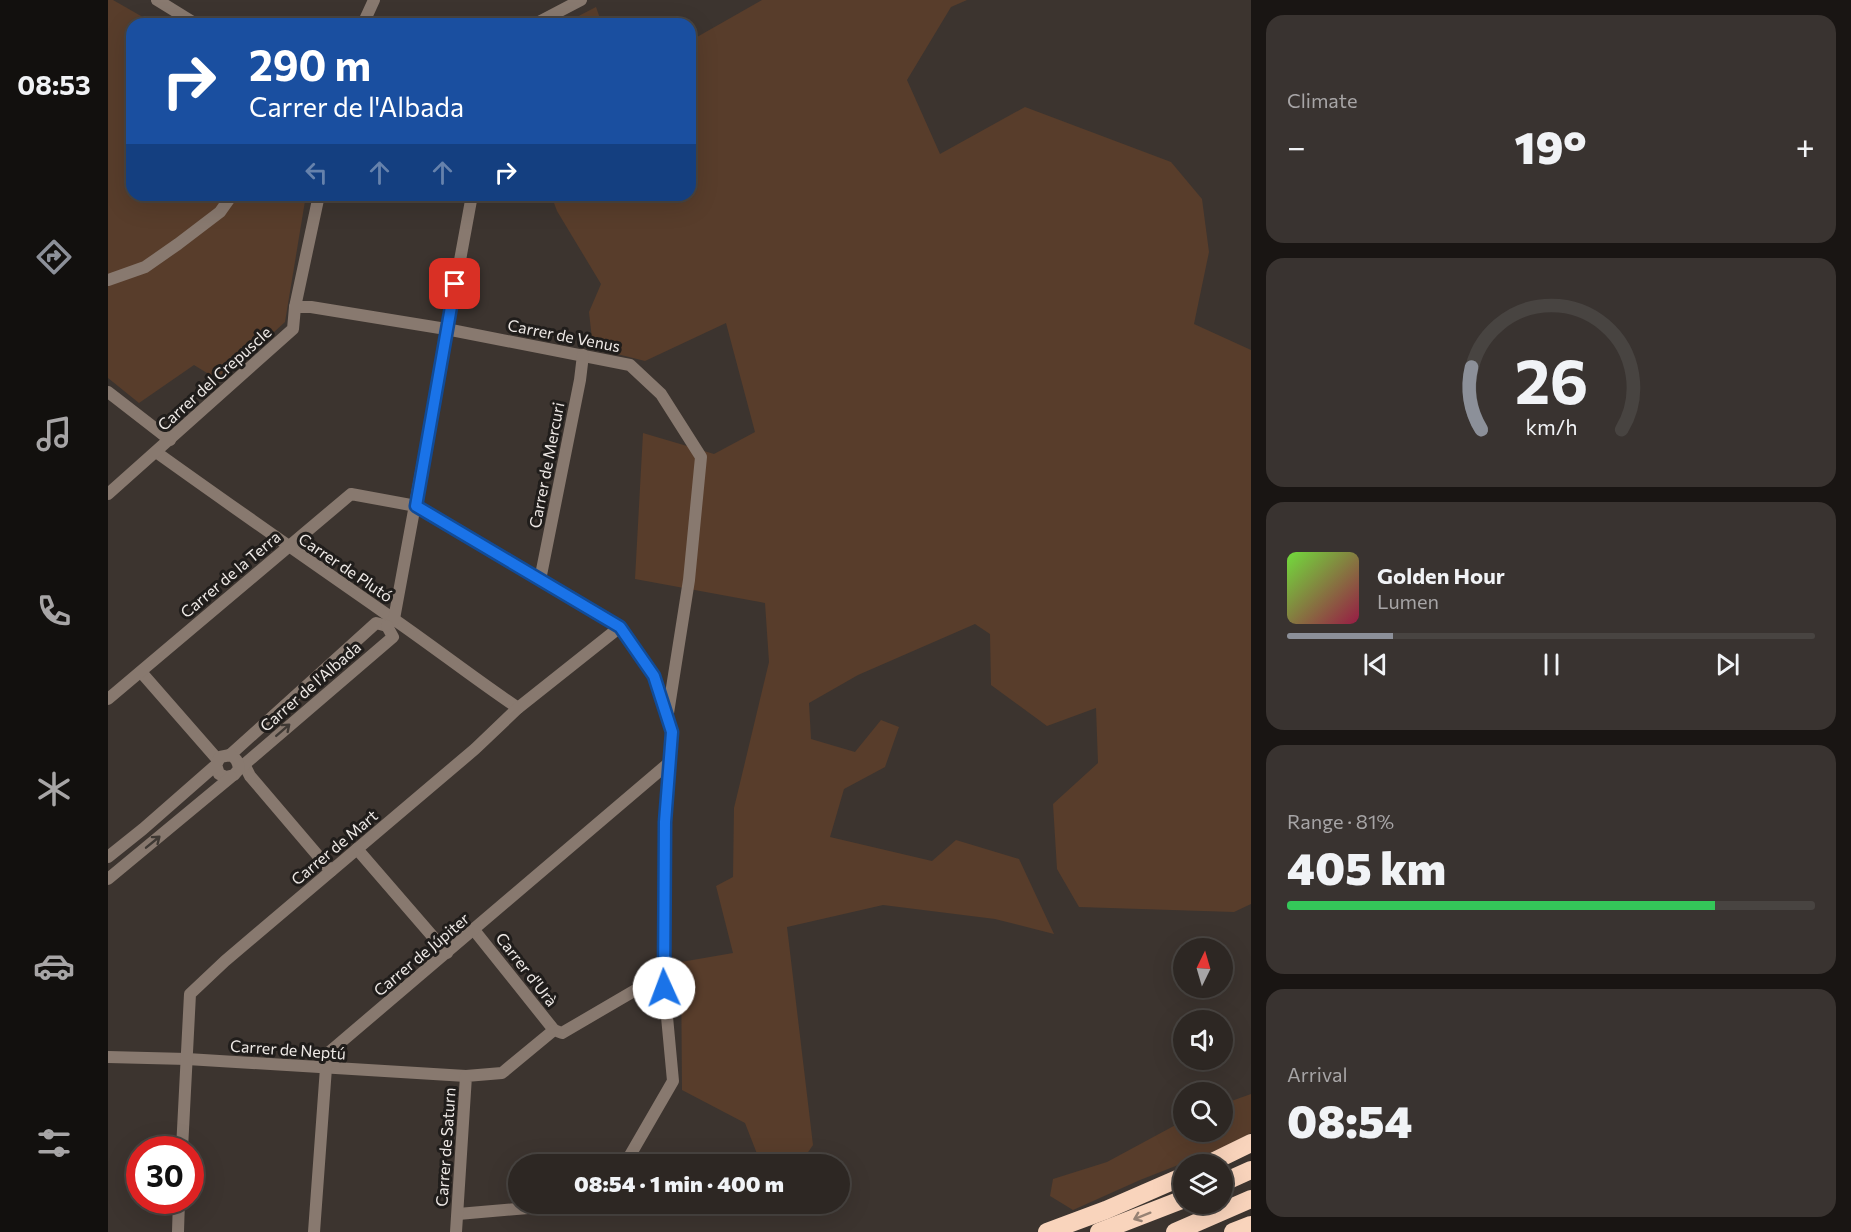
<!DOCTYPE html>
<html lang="en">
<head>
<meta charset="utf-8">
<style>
	body { margin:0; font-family:Commissioner,sans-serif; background:#393330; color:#f1f3f6; height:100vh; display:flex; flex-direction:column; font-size:22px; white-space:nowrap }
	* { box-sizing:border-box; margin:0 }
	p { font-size:20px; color:#a7a5a6 }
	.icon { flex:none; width:33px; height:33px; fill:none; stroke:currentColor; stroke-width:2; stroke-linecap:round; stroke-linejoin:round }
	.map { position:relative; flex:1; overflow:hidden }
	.details { display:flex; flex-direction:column; gap:15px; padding:15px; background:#191513; width:600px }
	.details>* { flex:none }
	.top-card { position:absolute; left:18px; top:18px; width:570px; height:183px; border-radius:18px; box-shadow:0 6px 24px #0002,0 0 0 2px #484441; background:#1a4fa0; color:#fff; overflow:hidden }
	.needle { width:39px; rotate:5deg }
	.fabs { position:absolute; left:1065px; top:938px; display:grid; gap:12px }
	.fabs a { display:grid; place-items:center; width:60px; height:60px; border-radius:50%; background:#2d2723; box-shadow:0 6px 24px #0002,0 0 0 2px #484441; font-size:30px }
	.speed { position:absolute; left:18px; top:1136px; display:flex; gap:12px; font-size:30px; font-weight:700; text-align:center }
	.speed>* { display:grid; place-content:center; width:78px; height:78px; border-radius:50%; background:#2d2723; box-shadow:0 6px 24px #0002,0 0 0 2px #484441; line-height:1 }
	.speed .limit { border:9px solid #d22; background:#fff; color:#111 }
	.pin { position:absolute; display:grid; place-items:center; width:51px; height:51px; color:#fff; margin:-26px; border-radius:12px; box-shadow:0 3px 9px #0006 }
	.me { position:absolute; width:66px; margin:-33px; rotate:358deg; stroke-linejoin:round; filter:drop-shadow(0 0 4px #0008) }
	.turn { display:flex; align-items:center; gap:21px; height:126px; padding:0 24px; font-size:27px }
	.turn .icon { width:78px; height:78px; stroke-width:2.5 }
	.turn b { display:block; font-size:42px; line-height:51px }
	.lanes { display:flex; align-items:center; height:57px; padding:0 24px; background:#0003; justify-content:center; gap:30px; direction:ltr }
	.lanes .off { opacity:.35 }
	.big { font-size:45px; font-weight:800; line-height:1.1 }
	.details .widget { flex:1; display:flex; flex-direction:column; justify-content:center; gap:9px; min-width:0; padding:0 21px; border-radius:18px; background:#393330 }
	.details .dial { align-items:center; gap:0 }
	.dial svg { height:156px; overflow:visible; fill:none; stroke:#484441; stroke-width:7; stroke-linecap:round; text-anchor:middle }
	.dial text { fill:#f1f3f6; stroke:none }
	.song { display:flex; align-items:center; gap:18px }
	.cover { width:72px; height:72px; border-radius:9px; background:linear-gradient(135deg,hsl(100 70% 55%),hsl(340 70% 35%)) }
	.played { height:6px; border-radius:3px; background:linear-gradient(90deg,#8c9099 20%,#484441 20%) }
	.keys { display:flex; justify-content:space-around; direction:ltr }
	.heat { display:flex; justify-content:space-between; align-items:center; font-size:33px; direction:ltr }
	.charge { height:9px; border-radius:4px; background:linear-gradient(90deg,#34c759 81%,#484441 0) }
	.trip { position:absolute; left:400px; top:1154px; width:342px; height:60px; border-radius:30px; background:#2d2723; box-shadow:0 6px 24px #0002,0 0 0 2px #484441; font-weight:800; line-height:60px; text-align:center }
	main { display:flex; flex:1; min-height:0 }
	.tabs { display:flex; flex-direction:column; width:108px; justify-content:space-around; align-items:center; background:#12100e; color:#a7a5a6 }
	.tabs .icon { width:42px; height:42px }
	.tabs .current { color:#8c9099 }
	.tabs b { font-size:27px; color:#f1f3f6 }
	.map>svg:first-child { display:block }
	.green { fill:#583d2b }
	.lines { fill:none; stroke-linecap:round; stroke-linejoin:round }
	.minor { stroke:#88796f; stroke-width:12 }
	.motorway { stroke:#f9d4bc; stroke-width:18 }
	.oneway { stroke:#3f3934 }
	.oneway2 { stroke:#978274 }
	.route-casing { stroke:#114b97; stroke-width:15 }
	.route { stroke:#1a73e8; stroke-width:10 }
	.labels { text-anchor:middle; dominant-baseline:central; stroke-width:6; stroke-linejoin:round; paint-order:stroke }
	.street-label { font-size:16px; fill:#eee9e6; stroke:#201d1b }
</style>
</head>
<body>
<main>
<nav class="tabs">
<b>08:53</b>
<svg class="icon current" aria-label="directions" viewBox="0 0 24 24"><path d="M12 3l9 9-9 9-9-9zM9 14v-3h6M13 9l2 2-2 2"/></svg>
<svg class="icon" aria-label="music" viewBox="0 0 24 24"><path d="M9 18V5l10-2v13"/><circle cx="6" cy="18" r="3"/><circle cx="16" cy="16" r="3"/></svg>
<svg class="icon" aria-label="phone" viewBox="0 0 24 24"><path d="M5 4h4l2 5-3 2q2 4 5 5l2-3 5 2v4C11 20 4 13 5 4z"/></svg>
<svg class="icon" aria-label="climate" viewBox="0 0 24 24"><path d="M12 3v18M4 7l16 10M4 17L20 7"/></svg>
<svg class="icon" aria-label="car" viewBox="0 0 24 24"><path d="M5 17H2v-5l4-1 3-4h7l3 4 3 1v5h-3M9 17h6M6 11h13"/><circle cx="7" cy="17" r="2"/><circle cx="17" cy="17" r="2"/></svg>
<svg class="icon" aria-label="filters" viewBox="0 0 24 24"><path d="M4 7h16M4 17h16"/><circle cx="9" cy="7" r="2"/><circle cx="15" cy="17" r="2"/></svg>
</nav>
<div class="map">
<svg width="1143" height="1232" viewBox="0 0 1143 1232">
	<rect width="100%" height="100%" fill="#3c342f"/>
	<g class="green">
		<path d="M 0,0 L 5,0 L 47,24 L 24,24 L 24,195 L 198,195 L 177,322 L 112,381 L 86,365 L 31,403 L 0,378 Z"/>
		<path d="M 654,0 L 859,0 L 843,7 L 799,80 L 832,154 L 917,107 L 1063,162 L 1094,199 L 1101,252 L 1086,324 L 1143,350 L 1143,904 L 1126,912 L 971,907 L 949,869 L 945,804 L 990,763 L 988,708 L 939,726 L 883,685 L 882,634 L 867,624 L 750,675 L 701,703 L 703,739 L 747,752 L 773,720 L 791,727 L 777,767 L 736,789 L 722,837 L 824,861 L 848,840 L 911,859 L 946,934 L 887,919 L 775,905 L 679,927 L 705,1145 L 692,1164 L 653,1164 L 637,1123 L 574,1090 L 573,962 L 625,953 L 608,886 L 625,877 L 626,808 L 661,662 L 657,603 L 527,579 L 535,433 L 606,454 L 647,432 L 618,323 L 537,361 L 485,348 L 481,312 L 493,284 L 449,211 L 443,195 L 582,195 L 582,41 Z"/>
		<path d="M 488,7 L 494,24 L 455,24 Z"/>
		<path d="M 1143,1094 L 1143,1133 L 1116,1147 L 1032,1180 L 965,1210 L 942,1196 L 945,1179 L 999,1162 L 1075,1121 L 1076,1131 L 1114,1131 L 1115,1104 Z"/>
	</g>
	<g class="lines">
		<g class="minor">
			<path d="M 49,0 L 88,24"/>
			<path d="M 255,24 L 266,0"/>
			<path d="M 427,24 L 473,0"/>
			<path d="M 0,280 L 37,267 L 70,244 L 112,212 L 124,195"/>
			<path d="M 187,307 L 203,307 L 338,329 L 522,365 L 553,394 L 593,457 L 581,580 L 560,713"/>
			<path d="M 0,392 L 62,440"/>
			<path d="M 48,452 C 126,508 205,563 284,618 C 326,647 367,679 410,708"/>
			<path d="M 0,494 L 185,329 L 187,307 L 211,195"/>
			<path d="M 432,580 L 472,380 L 475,355"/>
			<path d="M 279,626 L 286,619 L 364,195"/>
			<path d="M 33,672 L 110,760"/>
			<path d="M 0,699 L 243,494 L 308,506 L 353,532 L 512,627 L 546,676 L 564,732 L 557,822 L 555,974 L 565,1081 L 517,1164"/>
			<path d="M 122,755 L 268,623 L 279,626"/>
			<path d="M 136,764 L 142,776 L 223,871"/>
			<path d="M 131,769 L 285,637 L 279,626"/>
			<path d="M 249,849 L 339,953"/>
			<path d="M 0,857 L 35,829 L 108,765 L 112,757 L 122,755 C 128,758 130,761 131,769 L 126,775 L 118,777 L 111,774 L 108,765"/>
			<path d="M 0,879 L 123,777"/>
			<path d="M 366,930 L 446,1030"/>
			<path d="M 0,1057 L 79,1059 L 358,1076"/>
			<path d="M 74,1149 L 82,994 L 117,961 L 367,749 L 410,708 L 512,627"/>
			<path d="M 350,1214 L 432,1207 L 441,1203"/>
			<path d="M 70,1232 L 71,1200"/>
			<path d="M 206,1232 L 219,1054 L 562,762"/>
			<path d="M 348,1232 L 358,1076 L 394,1073 L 446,1030 L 454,1033 L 555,974"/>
		</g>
		<g class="motorway">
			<path d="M 1100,1164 L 1143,1143"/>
			<path d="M 1114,1183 L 1143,1170"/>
			<path d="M 939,1232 L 998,1210 L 1076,1176"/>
			<path d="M 991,1232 L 1076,1199"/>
			<path d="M 1067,1232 L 1143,1199"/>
			<path d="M 1125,1232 L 1143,1225"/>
		</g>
	</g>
	<defs><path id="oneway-shaft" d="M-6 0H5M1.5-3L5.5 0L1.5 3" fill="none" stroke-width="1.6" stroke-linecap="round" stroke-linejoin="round" transform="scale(1.5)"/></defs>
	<g class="oneway">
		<use href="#oneway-shaft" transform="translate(175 730) rotate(-41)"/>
		<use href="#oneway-shaft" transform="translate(45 842) rotate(-39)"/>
	</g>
	<use class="oneway2" href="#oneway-shaft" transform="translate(1034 1216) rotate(158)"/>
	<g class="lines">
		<g class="route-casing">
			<path id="route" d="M 347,284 L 308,506 L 512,627 L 546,676 L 564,732 L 557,822 L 556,988"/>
		</g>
		<use href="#route" class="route"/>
	</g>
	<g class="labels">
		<g class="street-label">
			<text transform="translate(456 335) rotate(11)">Carrer de Venus</text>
			<text transform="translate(106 378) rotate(-42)">Carrer del Crepuscle</text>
			<text transform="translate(438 465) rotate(-79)">Carrer de Mercuri</text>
			<text transform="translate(238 567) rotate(34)">Carrer de Plutó</text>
			<text transform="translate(122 574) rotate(-40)">Carrer de la Terra</text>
			<text transform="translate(202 686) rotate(-41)">Carrer de l'Albada</text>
			<text transform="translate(226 847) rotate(-40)">Carrer de Mart</text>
			<text transform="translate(313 954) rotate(-40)">Carrer de Júpiter</text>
			<text transform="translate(419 969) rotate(52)">Carrer d'Urà</text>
			<text transform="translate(180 1049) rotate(4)">Carrer de Neptú</text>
			<text transform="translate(337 1147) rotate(-86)">Carrer de Saturn</text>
		</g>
	</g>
</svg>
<div class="fabs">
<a><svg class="needle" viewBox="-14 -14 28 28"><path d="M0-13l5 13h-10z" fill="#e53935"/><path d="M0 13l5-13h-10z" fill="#a7a5a6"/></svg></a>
<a><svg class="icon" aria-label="sound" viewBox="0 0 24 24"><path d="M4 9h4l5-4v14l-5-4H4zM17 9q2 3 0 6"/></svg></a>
<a><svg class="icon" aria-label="search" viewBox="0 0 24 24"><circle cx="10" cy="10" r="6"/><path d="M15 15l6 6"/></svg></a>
<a><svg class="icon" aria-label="layers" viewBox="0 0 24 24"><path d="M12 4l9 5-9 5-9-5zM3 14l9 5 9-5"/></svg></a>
</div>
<div class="speed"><div class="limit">30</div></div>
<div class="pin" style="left:347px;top:284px;background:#d93025"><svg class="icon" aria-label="arrive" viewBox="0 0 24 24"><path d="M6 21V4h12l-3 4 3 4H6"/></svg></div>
<svg class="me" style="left:556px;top:988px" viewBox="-20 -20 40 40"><circle r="19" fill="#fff"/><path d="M0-13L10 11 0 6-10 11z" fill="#1a73e8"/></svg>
<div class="trip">08:54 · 1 min · 400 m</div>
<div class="top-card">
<div class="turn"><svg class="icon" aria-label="right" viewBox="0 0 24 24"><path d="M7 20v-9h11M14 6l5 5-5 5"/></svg><div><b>290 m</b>Carrer de l'Albada</div></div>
<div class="lanes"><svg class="icon off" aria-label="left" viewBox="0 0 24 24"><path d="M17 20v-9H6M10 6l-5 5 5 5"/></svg><svg class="icon off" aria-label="ahead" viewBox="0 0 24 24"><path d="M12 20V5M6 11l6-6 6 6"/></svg><svg class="icon off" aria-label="ahead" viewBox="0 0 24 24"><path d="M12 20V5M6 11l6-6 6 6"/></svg><svg class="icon" aria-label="right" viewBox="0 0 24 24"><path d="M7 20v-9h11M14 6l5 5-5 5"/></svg></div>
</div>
</div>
<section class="details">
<div class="widget"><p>Climate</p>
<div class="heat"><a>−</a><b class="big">19°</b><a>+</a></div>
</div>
<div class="widget dial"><svg viewBox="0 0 100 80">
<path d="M14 69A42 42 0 1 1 86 69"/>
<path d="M14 69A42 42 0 0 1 9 37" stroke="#8c9099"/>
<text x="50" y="56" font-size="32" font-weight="700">26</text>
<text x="50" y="72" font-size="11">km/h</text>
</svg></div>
<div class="widget">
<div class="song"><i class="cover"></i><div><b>Golden Hour</b><p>Lumen</p></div></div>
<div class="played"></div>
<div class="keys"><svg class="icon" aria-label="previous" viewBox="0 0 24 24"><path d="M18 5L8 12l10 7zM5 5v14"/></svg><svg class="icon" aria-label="pause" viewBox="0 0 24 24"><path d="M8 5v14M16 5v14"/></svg><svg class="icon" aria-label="next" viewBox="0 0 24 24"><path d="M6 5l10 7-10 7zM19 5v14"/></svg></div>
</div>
<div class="widget"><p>Range · 81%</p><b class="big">405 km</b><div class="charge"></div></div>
<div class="widget"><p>Arrival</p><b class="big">08:54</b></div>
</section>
</main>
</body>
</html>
